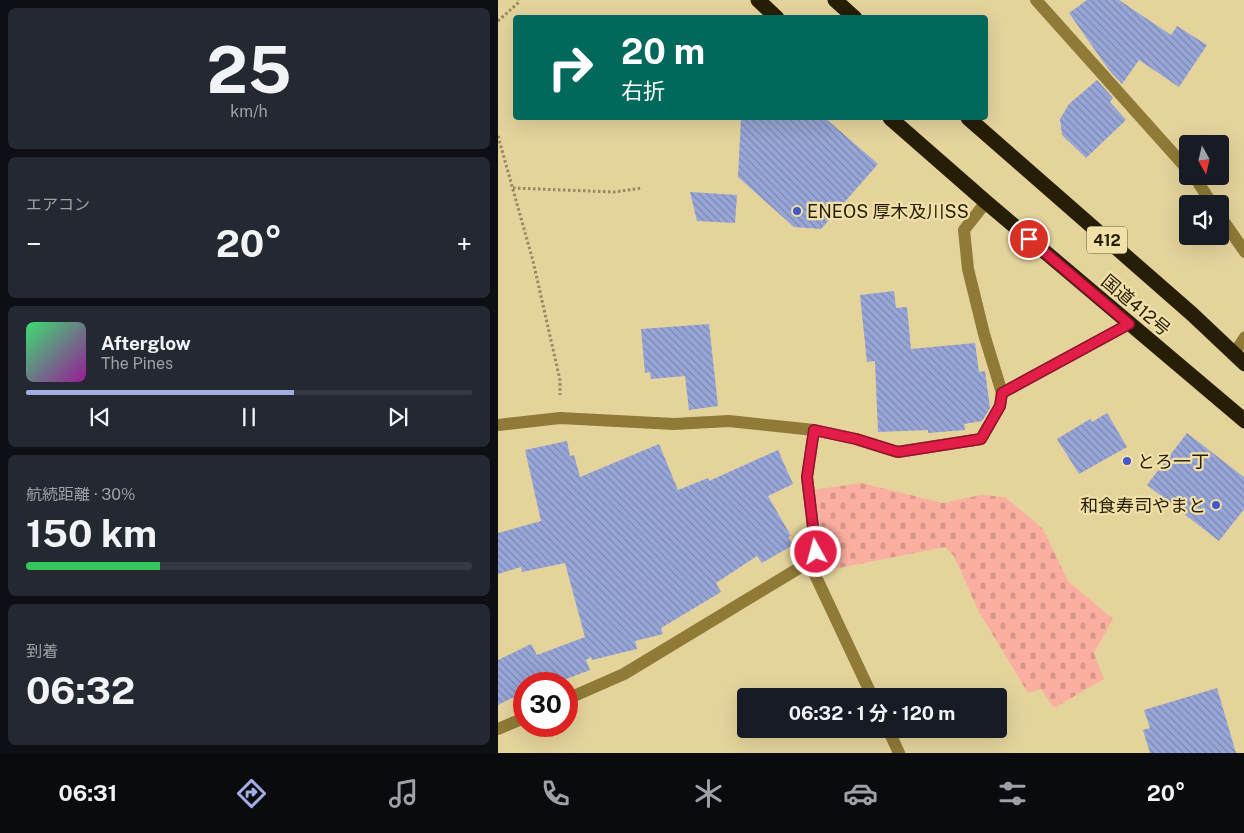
<!DOCTYPE html>
<html lang="ja">
<head>
<meta charset="utf-8">
<style>
	body { margin:0; font-family:"Public Sans","Noto Sans JP",sans-serif; background:#242831; color:#f1f3f6; height:100vh; display:flex; flex-direction:column; font-size:19px; white-space:nowrap }
	* { box-sizing:border-box; margin:0 }
	p { font-size:16px; color:#9ea1a6 }
	.icon { flex:none; width:28px; height:28px; fill:none; stroke:currentColor; stroke-width:2; stroke-linecap:round; stroke-linejoin:round }
	.map { position:relative; flex:1; overflow:hidden }
	.side { display:flex; flex-direction:column; gap:8px; padding:8px; background:#0d0f14; width:498px }
	.side>* { flex:none }
	.top-card { position:absolute; left:15px; top:15px; width:475px; height:105px; border-radius:5px; box-shadow:0 5px 20px #0002; background:#00695c; color:#fff; overflow:hidden }
	.needle { width:32px; rotate:172deg }
	.controls { position:absolute; left:681px; top:135px; display:grid; gap:10px }
	.controls a { display:grid; place-items:center; width:50px; height:50px; border-radius:5px; background:#171b24; box-shadow:0 5px 20px #0002; font-size:25px }
	.speed { position:absolute; left:15px; top:672px; display:flex; gap:10px; font-size:25px; font-weight:700; text-align:center }
	.speed>* { display:grid; place-content:center; width:65px; height:65px; border-radius:50%; background:#171b24; box-shadow:0 5px 20px #0002; line-height:1 }
	.speed .limit { border:8px solid #d22; background:#fff; color:#111 }
	.pin { position:absolute; display:grid; place-items:center; width:42px; height:42px; color:#fff; margin:-21px; border:2px solid #fff; border-radius:50%; box-shadow:0 1px 5px #0007 }
	.me { position:absolute; width:55px; margin:-28px; rotate:353deg; stroke-linejoin:round; filter:drop-shadow(0 0 4px #0008) }
	.turn { display:flex; align-items:center; gap:18px; height:105px; padding:0 25px; font-size:22px }
	.turn .icon { width:65px; height:65px; stroke-width:2.5 }
	.turn b { display:block; font-size:35px; line-height:42px }
	.big { font-size:38px; font-weight:700; line-height:1.1 }
	.side .tile { flex:1; display:flex; flex-direction:column; justify-content:center; gap:8px; min-width:0; padding:0 18px; border-radius:8px; background:#242831 }
	.side .dial { align-items:center; gap:0 }
	.dial b { font-size:65px; line-height:1 }
	.song { display:flex; align-items:center; gap:15px }
	.cover { width:60px; height:60px; border-radius:8px; background:linear-gradient(135deg,hsl(140 70% 55%),hsl(300 70% 35%)) }
	.played { height:5px; border-radius:2px; background:linear-gradient(90deg,#a3ade3 60%,#363941 60%) }
	.keys { display:flex; justify-content:space-around; direction:ltr }
	.heat { display:flex; justify-content:space-between; align-items:center; font-size:28px; direction:ltr }
	.charge { height:8px; border-radius:4px; background:linear-gradient(90deg,#34c759 30%,#363941 0) }
	.trip { position:absolute; left:239px; top:688px; width:270px; height:50px; border-radius:5px; background:#171b24; box-shadow:0 5px 20px #0002; font-weight:700; line-height:50px; text-align:center }
	.tabs { display:flex; height:80px; justify-content:space-around; align-items:center; background:#090b0e; color:#9ea1a6 }
	.tabs .icon { width:35px; height:35px }
	.tabs .selected { color:#a3ade3 }
	.tabs b { font-size:22px; color:#f1f3f6 }
	main { display:flex; flex:1; min-height:0 }
	.map>svg:first-child { display:block }
	.cemetery { fill:url(#cemetery-stones) }
	.building { fill:url(#building-back-hatch) }
	.lines { fill:none; stroke-linecap:round; stroke-linejoin:round }
	.path { stroke:#96885f; stroke-width:3; stroke-dasharray:2.5 2.5; stroke-linecap:butt }
	.minor { stroke:#8f7a37; stroke-width:12 }
	.highway { stroke:#261e06; stroke-width:15 }
	.route-casing { stroke:#92132f; stroke-width:12 }
	.route { stroke:#e11d48; stroke-width:9 }
	.poi-dot { fill:#4457cb; stroke:#f2e0a9; stroke-width:2 }
	.labels { text-anchor:middle; dominant-baseline:central; stroke-width:4.5; stroke-linejoin:round; paint-order:stroke }
	.shield { fill:#f2e0a9; stroke:#625838; stroke-width:1 }
	.shield-label { font-size:16px; font-weight:bold; fill:#251e08 }
	.poi-label { font-size:18px; fill:#251e08; stroke:#f2e0a9; text-anchor:start }
	.street-label { font-size:18px; fill:#251e08; stroke:#f2e0a9 }
</style>
</head>
<body>
<main>
<section class="side">
<div class="tile dial"><b>25</b><p>km/h</p></div>
<div class="tile"><p>エアコン</p>
<div class="heat"><a>−</a><b class="big">20°</b><a>+</a></div>
</div>
<div class="tile">
<div class="song"><i class="cover"></i><div><b>Afterglow</b><p>The Pines</p></div></div>
<div class="played"></div>
<div class="keys"><svg class="icon" aria-label="previous" viewBox="0 0 24 24"><path d="M18 5L8 12l10 7zM5 5v14"/></svg><svg class="icon" aria-label="pause" viewBox="0 0 24 24"><path d="M8 5v14M16 5v14"/></svg><svg class="icon" aria-label="next" viewBox="0 0 24 24"><path d="M6 5l10 7-10 7zM19 5v14"/></svg></div>
</div>
<div class="tile"><p>航続距離 · 30%</p><b class="big">150 km</b><div class="charge"></div></div>
<div class="tile"><p>到着</p><b class="big">06:32</b></div>
</section>
<div class="map">
<svg width="747" height="753" viewBox="0 0 747 753">
	<defs>
		<pattern id="cemetery-stones" width="16" height="16" patternUnits="userSpaceOnUse" patternTransform="scale(1.25)"><rect width="16" height="16" fill="#fbafa0"/><path d="M2 7V4a2 2 0 0 1 4 0v3zM10 15v-3a2 2 0 0 1 4 0v3z" fill="#d79688"/></pattern>
		<pattern id="building-back-hatch" width="6" height="6" patternUnits="userSpaceOnUse" patternTransform="scale(1.25)"><rect width="6" height="6" fill="#98a6d8"/><path d="M-1 5l2 2M0 0l6 6M5-1l2 2" fill="none" stroke="#7c87ad"/></pattern>
	</defs>
	<rect width="100%" height="100%" fill="#e5d39c"/>
	<path class="cemetery" d="M 363,483 L 445,503 L 483,495 L 507,497 L 545,529 L 570,581 L 615,619 L 596,653 L 606,679 L 556,708 L 543,689 L 530,693 L 480,610 L 456,556 L 447,547 L 331,570 L 315,490 Z"/>
	<g class="building">
		<path d="M 589,0 L 621,0 L 673,35 L 679,26 L 709,45 L 681,87 L 641,60 L 624,84 L 611,70 L 571,13 Z"/>
		<path d="M 599,80 L 615,98 L 612,102 L 628,120 L 588,158 L 564,135 L 562,119 L 571,104 Z"/>
		<path d="M 243,118 L 327,118 L 380,164 L 323,229 L 296,227 L 240,177 Z"/>
		<path d="M 192,192 L 239,195 L 237,223 L 199,221 Z"/>
		<path d="M 396,291 L 398,308 L 409,307 L 413,349 L 477,343 L 481,372 L 487,371 L 492,408 L 484,421 L 466,424 L 467,430 L 430,433 L 430,430 L 380,432 L 377,361 L 369,362 L 362,295 Z"/>
		<path d="M 211,324 L 220,406 L 191,410 L 187,376 L 153,379 L 152,372 L 147,373 L 143,329 Z"/>
		<path d="M 609,413 L 629,447 L 581,474 L 559,439 L 592,419 L 594,422 Z"/>
		<path d="M 689,433 L 747,478 L 747,508 L 721,541 L 649,485 Z"/>
		<path d="M 69,441 L 72,456 L 76,455 L 82,477 L 161,444 L 180,490 L 210,478 L 211,481 L 280,450 L 295,484 L 270,496 L 293,536 L 290,537 L 295,545 L 264,563 L 259,556 L 218,583 L 223,592 L 163,628 L 165,634 L 137,641 L 139,649 L 94,660 L 93,657 L 88,660 L 92,670 L 58,683 L 56,677 L 42,684 L 26,684 L 26,692 L 0,705 L 0,660 L 33,644 L 39,655 L 87,637 L 67,563 L 24,572 L 23,567 L 0,574 L 0,533 L 43,521 L 27,450 Z"/>
		<path d="M 719,688 L 738,753 L 652,753 L 645,730 L 652,728 L 646,710 Z"/>
	</g>
	<g class="lines">
		<g class="path">
			<path d="M 0,21 L 21,2 L 21,0"/>
			<path d="M 0,136 L 35,261 L 62,380 L 62,395"/>
			<path d="M 15,188 L 116,192 L 144,188"/>
		</g>
		<g class="minor">
			<path d="M 538,0 L 690,170"/>
			<path d="M 696,176 L 714,204"/>
			<path d="M 488,202 L 466,230 L 470,269 L 486,334 L 504,393"/>
			<path d="M 722,216 L 747,252"/>
			<path d="M 736,354 L 747,337"/>
			<path d="M 0,425 L 62,418 L 176,424 L 231,421 L 316,430 L 358,439 L 399,452 L 483,439 L 502,406 L 504,393 L 631,324"/>
			<path d="M 316,430 L 309,477 L 318,552 L 311,562 L 374,696"/>
			<path d="M 69,699 L 126,674 L 311,562"/>
			<path d="M 0,729 L 26,718"/>
			<path d="M 390,729 L 401,753"/>
		</g>
		<g class="highway">
			<path d="M 260,0 L 279,18"/>
			<path d="M 337,0 L 357,18"/>
			<path d="M 392,118 L 488,202 L 747,421"/>
			<path d="M 470,118 L 694,314 L 747,364"/>
		</g>
	</g>
	<g class="lines">
		<g class="route-casing">
			<path id="route" d="M 318,552 L 309,477 L 316,430 L 358,439 L 400,452 L 483,439 L 502,406 L 504,393 L 631,324 L 531,239"/>
		</g>
		<use href="#route" class="route"/>
	</g>
	<g class="poi-dot">
		<circle cx="299" cy="211" r="5"/>
		<circle cx="629" cy="461" r="5"/>
		<circle cx="718" cy="505" r="5"/>
	</g>
	<g class="labels">
		<rect class="shield" x="589" y="226.5" width="40" height="27" rx="4"/>
		<g class="shield-label">
			<text x="609" y="240">412</text>
		</g>
		<g class="poi-label">
			<text x="309" y="211">ENEOS 厚木及川SS</text>
			<text x="639" y="461">とろ一丁</text>
			<text x="708" y="505" text-anchor="end">和食寿司やまと</text>
		</g>
		<g class="street-label">
			<text transform="translate(638 305) rotate(40)">国道412号</text>
		</g>
	</g>
</svg>
<div class="controls">
<a><svg class="needle" viewBox="-14 -14 28 28"><path d="M0-13l5 13h-10z" fill="#e53935"/><path d="M0 13l5-13h-10z" fill="#9ea1a6"/></svg></a>
<a><svg class="icon" aria-label="sound" viewBox="0 0 24 24"><path d="M4 9h4l5-4v14l-5-4H4zM17 9q2 3 0 6"/></svg></a>
</div>
<div class="speed"><div class="limit">30</div></div>
<div class="pin" style="left:531px;top:239px;background:#d93025"><svg class="icon" aria-label="arrive" viewBox="0 0 24 24"><path d="M6 21V4h12l-3 4 3 4H6"/></svg></div>
<svg class="me" style="left:318px;top:552px" viewBox="-20 -20 40 40"><circle r="17" fill="#e11d48" stroke="#fff" stroke-width="3"/><path d="M0-11L8 9 0 5-8 9z" fill="#fff"/></svg>
<div class="trip">06:32 · 1 分 · 120 m</div>
<div class="top-card">
<div class="turn"><svg class="icon" aria-label="right" viewBox="0 0 24 24"><path d="M7 20v-9h11M14 6l5 5-5 5"/></svg><div><b>20 m</b>右折</div></div>
</div>
</div>
</main>
<nav class="tabs">
<b>06:31</b>
<svg class="icon selected" aria-label="directions" viewBox="0 0 24 24"><path d="M12 3l9 9-9 9-9-9zM9 14v-3h6M13 9l2 2-2 2"/></svg>
<svg class="icon" aria-label="music" viewBox="0 0 24 24"><path d="M9 18V5l10-2v13"/><circle cx="6" cy="18" r="3"/><circle cx="16" cy="16" r="3"/></svg>
<svg class="icon" aria-label="phone" viewBox="0 0 24 24"><path d="M5 4h4l2 5-3 2q2 4 5 5l2-3 5 2v4C11 20 4 13 5 4z"/></svg>
<svg class="icon" aria-label="climate" viewBox="0 0 24 24"><path d="M12 3v18M4 7l16 10M4 17L20 7"/></svg>
<svg class="icon" aria-label="car" viewBox="0 0 24 24"><path d="M5 17H2v-5l4-1 3-4h7l3 4 3 1v5h-3M9 17h6M6 11h13"/><circle cx="7" cy="17" r="2"/><circle cx="17" cy="17" r="2"/></svg>
<svg class="icon" aria-label="filters" viewBox="0 0 24 24"><path d="M4 7h16M4 17h16"/><circle cx="9" cy="7" r="2"/><circle cx="15" cy="17" r="2"/></svg>
<b>20°</b>
</nav>
</body>
</html>
